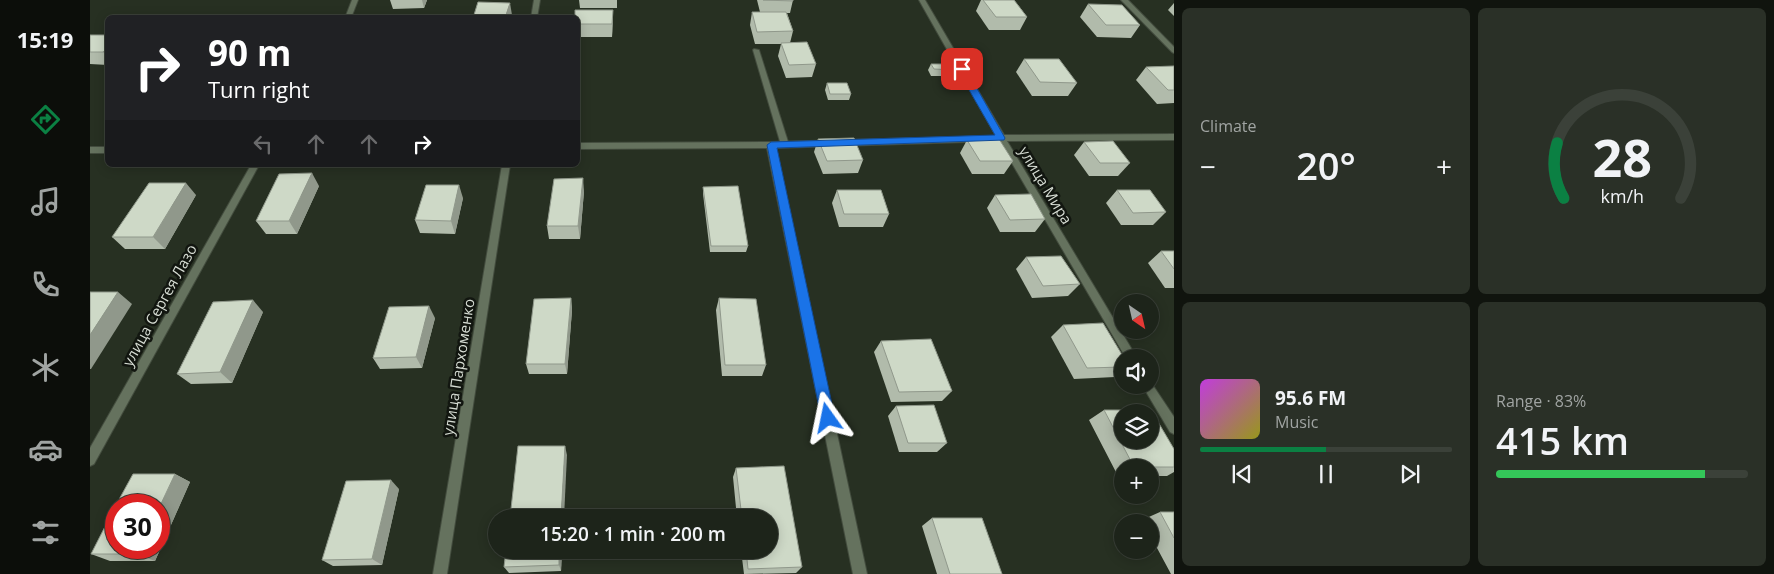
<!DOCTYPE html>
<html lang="en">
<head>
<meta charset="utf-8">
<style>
	body { margin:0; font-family:"Open Sans",sans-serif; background:#2a3027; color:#f1f3f6; height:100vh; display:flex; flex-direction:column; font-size:19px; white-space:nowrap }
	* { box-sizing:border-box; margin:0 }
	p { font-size:16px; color:#a0a4a2 }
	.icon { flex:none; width:28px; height:28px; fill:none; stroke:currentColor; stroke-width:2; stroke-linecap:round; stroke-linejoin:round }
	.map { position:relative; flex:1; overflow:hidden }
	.side { display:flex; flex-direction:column; gap:8px; padding:8px; background:#10140e; width:600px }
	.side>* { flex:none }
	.top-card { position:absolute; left:15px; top:15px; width:475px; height:152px; border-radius:8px; box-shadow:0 2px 12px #0003,0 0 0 1px #3b4139; background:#202124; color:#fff; overflow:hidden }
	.needle { width:32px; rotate:146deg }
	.buttons { position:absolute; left:1024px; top:294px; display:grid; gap:10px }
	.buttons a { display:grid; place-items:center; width:45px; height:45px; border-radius:50%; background:#1d241a; box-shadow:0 2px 12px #0003,0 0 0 1px #3b4139; font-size:25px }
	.speed { position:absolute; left:15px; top:494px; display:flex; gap:10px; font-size:25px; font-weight:700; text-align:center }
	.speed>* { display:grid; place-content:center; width:65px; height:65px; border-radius:50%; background:#1d241a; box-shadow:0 2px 12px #0003,0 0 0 1px #3b4139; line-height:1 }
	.speed .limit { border:8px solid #d22; background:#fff; color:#111 }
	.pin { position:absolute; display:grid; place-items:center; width:42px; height:42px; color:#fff; margin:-21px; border-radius:10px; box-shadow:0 2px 8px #0006 }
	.me { position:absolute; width:55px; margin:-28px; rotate:348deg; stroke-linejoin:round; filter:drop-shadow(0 0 4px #0008) }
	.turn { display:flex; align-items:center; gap:18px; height:105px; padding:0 20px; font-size:22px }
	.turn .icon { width:65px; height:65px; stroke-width:2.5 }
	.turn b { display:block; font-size:35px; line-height:42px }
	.lanes { display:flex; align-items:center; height:48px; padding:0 20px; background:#0003; justify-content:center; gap:25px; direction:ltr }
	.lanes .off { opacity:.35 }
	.big { font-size:38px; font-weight:600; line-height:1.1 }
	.side .widget { flex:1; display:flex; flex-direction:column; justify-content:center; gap:8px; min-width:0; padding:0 18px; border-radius:8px; background:#2a3027 }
	.side .dial { align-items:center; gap:0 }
	.dial svg { height:130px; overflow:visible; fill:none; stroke:#3b4139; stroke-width:7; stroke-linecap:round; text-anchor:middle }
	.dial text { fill:#f1f3f6; stroke:none }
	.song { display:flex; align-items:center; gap:15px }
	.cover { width:60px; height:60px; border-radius:8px; background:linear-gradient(135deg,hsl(290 70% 55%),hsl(60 70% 35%)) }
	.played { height:5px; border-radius:2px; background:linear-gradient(90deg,#0b8043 50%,#3b4139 50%) }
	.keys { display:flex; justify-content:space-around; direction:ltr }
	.heat { display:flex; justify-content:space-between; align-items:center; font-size:28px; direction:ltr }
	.charge { height:8px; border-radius:4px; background:linear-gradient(90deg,#34c759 83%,#3b4139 0) }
	.side .tiles { flex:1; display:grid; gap:8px; grid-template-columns:repeat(2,1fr) }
	.trip { position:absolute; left:398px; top:509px; width:290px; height:50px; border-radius:25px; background:#1d241a; box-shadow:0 2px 12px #0003,0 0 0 1px #3b4139; font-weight:600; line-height:50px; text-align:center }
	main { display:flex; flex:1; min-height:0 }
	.menu { display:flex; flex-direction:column; width:90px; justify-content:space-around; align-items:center; background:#0c0e0a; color:#a0a4a2 }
	.menu .icon { width:35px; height:35px }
	.menu .current { color:#0b8043 }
	.menu b { font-size:22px; color:#f1f3f6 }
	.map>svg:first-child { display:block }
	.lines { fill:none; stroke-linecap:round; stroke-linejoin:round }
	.service-casing { stroke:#434c3e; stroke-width:2 }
	.minor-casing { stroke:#434c3e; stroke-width:2 }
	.tertiary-casing { stroke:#434c3e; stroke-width:2 }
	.service { fill:#65725e; fill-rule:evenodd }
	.minor { fill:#65725e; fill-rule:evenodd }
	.tertiary { fill:#65725e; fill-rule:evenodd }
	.wall { fill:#b1bbab }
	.shaded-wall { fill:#90988b }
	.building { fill:#ced9c7; stroke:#90988b; fill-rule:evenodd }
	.route { fill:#1a73e8; stroke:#114b97 }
	.labels { text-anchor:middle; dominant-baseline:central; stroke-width:5; stroke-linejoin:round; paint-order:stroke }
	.street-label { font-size:15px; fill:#d6dcd3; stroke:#121610 }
</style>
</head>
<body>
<main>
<nav class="menu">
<b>15:19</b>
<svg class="icon current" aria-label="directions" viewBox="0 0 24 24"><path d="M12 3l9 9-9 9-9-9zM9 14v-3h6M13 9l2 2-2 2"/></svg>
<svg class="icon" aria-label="music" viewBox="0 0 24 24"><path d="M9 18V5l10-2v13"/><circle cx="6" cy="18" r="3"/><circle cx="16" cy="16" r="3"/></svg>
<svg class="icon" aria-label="phone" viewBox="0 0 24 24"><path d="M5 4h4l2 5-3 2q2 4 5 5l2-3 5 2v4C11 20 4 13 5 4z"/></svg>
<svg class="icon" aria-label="climate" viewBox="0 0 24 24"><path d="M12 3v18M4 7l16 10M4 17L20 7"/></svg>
<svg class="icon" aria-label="car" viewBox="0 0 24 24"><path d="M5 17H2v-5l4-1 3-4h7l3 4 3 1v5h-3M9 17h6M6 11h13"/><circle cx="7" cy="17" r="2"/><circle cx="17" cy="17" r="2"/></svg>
<svg class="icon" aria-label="filters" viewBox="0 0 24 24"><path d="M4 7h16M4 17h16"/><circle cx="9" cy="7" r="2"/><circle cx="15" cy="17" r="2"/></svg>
</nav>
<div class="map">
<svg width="1084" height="574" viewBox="0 0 1084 574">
	<rect width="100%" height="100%" fill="#273022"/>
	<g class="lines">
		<g class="service-casing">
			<path id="service" d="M 664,49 L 669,50 L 699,145 L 698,147 L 692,147 L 691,145 L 663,50 Z"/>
		</g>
		<g class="minor-casing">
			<g id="minor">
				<path d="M 262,0 L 268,0 L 261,18 L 255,18 Z"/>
				<path d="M 444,0 L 450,0 L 447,18 L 441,18 Z"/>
				<path d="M 829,0 L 835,0 L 914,135 L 1084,134 L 1084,140 L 917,141 L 1047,358 L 1036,358 L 909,141 L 686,148 L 777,574 L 763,574 L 677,148 L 488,149 L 488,143 L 681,142 L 906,136 Z"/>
				<rect x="0" y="147" width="18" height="6"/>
				<path d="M 161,165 L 169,165 L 4,464 L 0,466 L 0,448 Z"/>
				<path d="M 412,165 L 420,165 L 357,574 L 343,574 Z"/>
				<path d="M 1060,381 L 1084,417 L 1084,434 L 1080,432 L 1052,385 L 1060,385 Z"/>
			</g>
		</g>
		<g class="tertiary-casing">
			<path id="tertiary" d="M 1031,0 L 1038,0 L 1084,47 L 1084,53 L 1082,52 Z"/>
		</g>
		<use href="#service" class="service"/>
		<use href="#minor" class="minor"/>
		<use href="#tertiary" class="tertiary"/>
	</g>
	<g class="wall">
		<path d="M 300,0 L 337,0 L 334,8 L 303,9 Z"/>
		<path d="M 489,0 L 527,0 L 527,8 L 490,8 Z"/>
		<path d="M 667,0 L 703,0 L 700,13 L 697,13 L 703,31 L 700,43 L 726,64 L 722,77 L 696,78 L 688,56 L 691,44 L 665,44 L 660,25 L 662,12 L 670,12 Z"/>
		<path d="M 891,0 L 924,0 L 937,17 L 930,30 L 899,30 L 886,11 Z"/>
		<path d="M 1084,3 L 1084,16 L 1078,10 Z"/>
		<path d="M 998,4 L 1050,25 L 1041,38 L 1007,37 L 990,17 Z"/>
		<path d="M 523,10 L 522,37 L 488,37 L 488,18 Z"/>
		<path d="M 0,35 L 18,35 L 18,65 L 0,64 Z"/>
		<path d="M 934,59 L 987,83 L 978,96 L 942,96 L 926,72 Z"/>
		<path d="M 841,64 L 865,70 L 862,76 L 841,76 L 838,70 Z"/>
		<path d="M 1084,66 L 1084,103 L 1067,104 L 1046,80 L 1056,67 Z"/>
		<path d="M 737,83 L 761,94 L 759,100 L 738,100 L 735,90 Z"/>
		<path d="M 728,139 L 773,160 L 768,173 L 733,174 L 724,152 Z"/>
		<path d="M 877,140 L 923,161 L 914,174 L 882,174 L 870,153 Z"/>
		<path d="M 994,142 L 1040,163 L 1028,176 L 999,176 L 984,155 Z"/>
		<path d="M 229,186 L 207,234 L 176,234 L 166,221 Z"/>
		<path d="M 613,187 L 658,246 L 656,252 L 620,252 L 613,194 Z"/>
		<path d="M 747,190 L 799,214 L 793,227 L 749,227 L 742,203 Z"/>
		<path d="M 1027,190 L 1076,212 L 1063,225 L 1031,225 L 1016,203 Z"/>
		<path d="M 494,191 L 490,239 L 459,239 L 457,226 Z"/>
		<path d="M 106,195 L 75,249 L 35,249 L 22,237 Z"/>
		<path d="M 905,195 L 955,219 L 945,232 L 910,232 L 897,208 Z"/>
		<path d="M 373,198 L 365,234 L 330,233 L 325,220 Z"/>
		<path d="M 1071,251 L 1084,251 L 1084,288 L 1075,288 L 1058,263 Z"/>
		<path d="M 936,257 L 990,284 L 978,296 L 942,298 L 926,269 Z"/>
		<path d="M 481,298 L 482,310 L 477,374 L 439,374 L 436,364 Z"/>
		<path d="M 629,298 L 676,365 L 672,376 L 632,376 L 626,310 Z"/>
		<path d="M 173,312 L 142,383 L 101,384 L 87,374 Z"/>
		<path d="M 345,318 L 332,368 L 290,369 L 283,358 Z"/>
		<path d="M 973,325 L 1032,358 L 1032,372 L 1025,377 L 984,379 L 961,337 Z"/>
		<path d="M 791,341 L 862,391 L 852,401 L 801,402 L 784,352 Z"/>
		<path d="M 806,406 L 857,443 L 847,452 L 809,452 L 798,416 Z"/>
		<path d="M 1014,410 L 1084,449 L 1084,472 L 1077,476 L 1060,476 L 1060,468 L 1032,468 L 1032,476 L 1028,476 L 999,420 Z"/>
		<path d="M 646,468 L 712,567 L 706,573 L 654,574 L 651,550 L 679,550 L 679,518 L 647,518 L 643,477 Z"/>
		<path d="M 85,474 L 100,482 L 65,561 L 20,561 L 1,554 Z"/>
		<path d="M 309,489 L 292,565 L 243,566 L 232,560 Z"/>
		<path d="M 1070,512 L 1084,512 L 1084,574 L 1081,574 L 1060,535 L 1060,522 L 1053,522 L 1052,520 Z"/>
		<path d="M 842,518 L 912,574 L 847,574 L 832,526 Z"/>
		<path d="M 416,550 L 472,550 L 471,571 L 419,573 L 414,567 Z"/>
	</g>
	<g class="shaded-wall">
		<path d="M 332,0 L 337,0 L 334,8 Z"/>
		<path d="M 420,3 L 422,15 L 422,18 L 415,18 Z"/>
		<path d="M 523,10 L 523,23 L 522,37 L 522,24 Z"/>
		<path d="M 18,47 L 18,58 L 13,52 Z"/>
		<path d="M 222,173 L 229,186 L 207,234 L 199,221 Z"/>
		<path d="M 493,178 L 494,191 L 490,239 L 488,226 Z"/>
		<path d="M 96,183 L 106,195 L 75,249 L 63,237 Z"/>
		<path d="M 369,185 L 373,198 L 365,234 L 361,221 Z"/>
		<path d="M 28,292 L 42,304 L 1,369 L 0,369 L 0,335 Z"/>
		<path d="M 481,298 L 482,310 L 477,374 L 475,364 Z"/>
		<path d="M 163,300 L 173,312 L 142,383 L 130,372 Z"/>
		<path d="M 339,306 L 345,318 L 332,368 L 326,357 Z"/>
		<path d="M 475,446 L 477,455 L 474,518 L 471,518 Z"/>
		<path d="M 85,474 L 100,482 L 65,561 L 47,554 L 50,548 L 69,548 L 69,508 Z"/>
		<path d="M 301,480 L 309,489 L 292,565 L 282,559 Z"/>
		<path d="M 469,550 L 472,550 L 471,571 L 469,565 Z"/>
	</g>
	<g class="building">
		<path d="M 673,0 L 703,0 L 703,1 Z"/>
		<path d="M 893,0 L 924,0 L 937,17 L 906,17 Z"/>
		<path d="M 388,2 L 420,3 L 415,18 L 383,18 Z"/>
		<path d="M 998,4 L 1032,5 L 1050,25 L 1016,25 Z"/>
		<path d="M 485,10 L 523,10 L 522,24 L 488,24 L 488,18 L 485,18 Z"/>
		<path d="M 662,12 L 696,12 L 703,31 L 667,32 Z"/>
		<path d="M 0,35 L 18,35 L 18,47 L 13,52 L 0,52 Z"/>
		<path d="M 717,42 L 726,64 L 699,65 L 691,43 Z"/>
		<path d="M 934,59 L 969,59 L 987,83 L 950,82 Z"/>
		<path d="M 841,64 L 862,64 L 865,70 L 844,69 Z"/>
		<path d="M 1084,66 L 1084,90 L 1078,90 L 1056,67 Z"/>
		<path d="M 737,83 L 757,83 L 761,94 L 740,94 Z"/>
		<path d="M 764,138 L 773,160 L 737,161 L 728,139 Z"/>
		<path d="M 909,139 L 923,161 L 890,161 L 877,140 Z"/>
		<path d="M 1023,141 L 1040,163 L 1010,163 L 994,142 Z"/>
		<path d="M 222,173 L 199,221 L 166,221 L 189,174 Z"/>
		<path d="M 493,178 L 488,226 L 457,226 L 464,179 Z"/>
		<path d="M 59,183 L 96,183 L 63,237 L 22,237 Z"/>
		<path d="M 336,185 L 369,185 L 361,221 L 325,220 Z"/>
		<path d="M 648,186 L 658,246 L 621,246 L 613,187 Z"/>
		<path d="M 747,190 L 791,190 L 799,214 L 754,214 Z"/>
		<path d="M 1027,190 L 1060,190 L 1076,212 L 1043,213 Z"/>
		<path d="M 941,194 L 955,219 L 920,220 L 905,195 Z"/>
		<path d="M 1071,251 L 1084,251 L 1084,269 Z"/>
		<path d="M 971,256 L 990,284 L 953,286 L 936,257 Z"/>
		<path d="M 0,292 L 28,292 L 0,335 Z"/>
		<path d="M 481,298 L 475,364 L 436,364 L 444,299 Z"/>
		<path d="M 629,298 L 666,299 L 676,365 L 635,365 Z"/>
		<path d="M 163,300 L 130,372 L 87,374 L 123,302 Z"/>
		<path d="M 339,306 L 326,357 L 283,358 L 299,307 Z"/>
		<path d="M 1013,323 L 1034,358 L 1032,358 L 1032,367 L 997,368 L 973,325 Z"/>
		<path d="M 841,339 L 862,391 L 809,392 L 791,341 Z"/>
		<path d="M 844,405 L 857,443 L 818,443 L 806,406 Z"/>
		<path d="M 1014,410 L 1061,410 L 1084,449 L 1084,467 L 1044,467 ZM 1032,412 L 1060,412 L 1060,440 L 1032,440 Z"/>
		<path d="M 428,446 L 475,446 L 471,518 L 420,518 Z"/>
		<path d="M 694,466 L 712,567 L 658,569 L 656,550 L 679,550 L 679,518 L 652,518 L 646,468 Z"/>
		<path d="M 43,474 L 85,474 L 69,508 L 69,505 L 26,505 Z"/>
		<path d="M 301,480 L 282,559 L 232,560 L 256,481 Z"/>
		<path d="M 26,505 L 26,548 L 50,548 L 47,554 L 1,554 Z"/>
		<path d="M 1070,512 L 1084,512 L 1084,538 Z"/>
		<path d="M 842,518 L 892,518 L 912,574 L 860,574 Z"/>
		<path d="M 416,550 L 469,550 L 469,565 L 414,567 Z"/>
	</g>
	<path class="route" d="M 869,67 L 876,69 L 915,138 L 914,140 L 687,148 L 745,418 L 743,422 L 738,424 L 733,422 L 731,418 L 677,145 L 681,142 L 905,135 L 867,69 Z"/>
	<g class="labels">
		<g class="street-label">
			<text transform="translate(956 185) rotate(59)">улица Мира</text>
			<text transform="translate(69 305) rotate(-61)">улица Сергея Лазо</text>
			<text transform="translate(368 367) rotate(-81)">улица Пархоменко</text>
		</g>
	</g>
</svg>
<div class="buttons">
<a><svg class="needle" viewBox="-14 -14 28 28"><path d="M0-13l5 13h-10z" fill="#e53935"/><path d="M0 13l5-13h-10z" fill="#a0a4a2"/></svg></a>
<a><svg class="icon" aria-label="sound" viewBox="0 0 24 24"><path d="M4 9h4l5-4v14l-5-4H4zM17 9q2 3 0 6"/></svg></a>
<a><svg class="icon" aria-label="layers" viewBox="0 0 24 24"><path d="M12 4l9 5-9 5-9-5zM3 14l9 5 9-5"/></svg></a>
<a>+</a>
<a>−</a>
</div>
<div class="speed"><div class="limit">30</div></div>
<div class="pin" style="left:872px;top:69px;background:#d93025"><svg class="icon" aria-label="arrive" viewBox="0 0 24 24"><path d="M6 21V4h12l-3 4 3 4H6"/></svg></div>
<svg class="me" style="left:738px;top:418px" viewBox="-20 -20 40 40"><path d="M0-17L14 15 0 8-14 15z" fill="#1a73e8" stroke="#fff" stroke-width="4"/></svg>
<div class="trip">15:20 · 1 min · 200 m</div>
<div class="top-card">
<div class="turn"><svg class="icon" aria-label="right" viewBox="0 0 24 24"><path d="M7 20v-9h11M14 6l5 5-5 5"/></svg><div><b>90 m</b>Turn right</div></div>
<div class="lanes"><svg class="icon off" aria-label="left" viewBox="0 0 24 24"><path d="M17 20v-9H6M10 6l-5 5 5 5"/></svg><svg class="icon off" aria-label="ahead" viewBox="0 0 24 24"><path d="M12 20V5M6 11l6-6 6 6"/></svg><svg class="icon off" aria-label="ahead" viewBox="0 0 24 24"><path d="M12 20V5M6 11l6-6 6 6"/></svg><svg class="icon" aria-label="right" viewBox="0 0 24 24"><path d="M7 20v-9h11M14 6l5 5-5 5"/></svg></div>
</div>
</div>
<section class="side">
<div class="tiles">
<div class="widget"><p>Climate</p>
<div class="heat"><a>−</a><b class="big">20°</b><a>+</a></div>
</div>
<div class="widget dial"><svg viewBox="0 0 100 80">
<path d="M14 69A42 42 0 1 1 86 69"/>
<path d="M14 69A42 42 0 0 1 10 35" stroke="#0b8043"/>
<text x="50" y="56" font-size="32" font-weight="700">28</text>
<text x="50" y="72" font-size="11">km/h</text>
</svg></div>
<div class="widget">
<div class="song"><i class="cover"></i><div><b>95.6 FM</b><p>Music</p></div></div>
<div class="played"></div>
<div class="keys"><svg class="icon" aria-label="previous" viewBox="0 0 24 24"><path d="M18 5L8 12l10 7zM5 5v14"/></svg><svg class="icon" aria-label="pause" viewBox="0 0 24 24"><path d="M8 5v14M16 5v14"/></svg><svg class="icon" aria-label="next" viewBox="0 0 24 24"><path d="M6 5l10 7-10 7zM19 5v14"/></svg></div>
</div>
<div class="widget"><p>Range · 83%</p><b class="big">415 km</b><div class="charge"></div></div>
</div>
</section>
</main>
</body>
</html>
